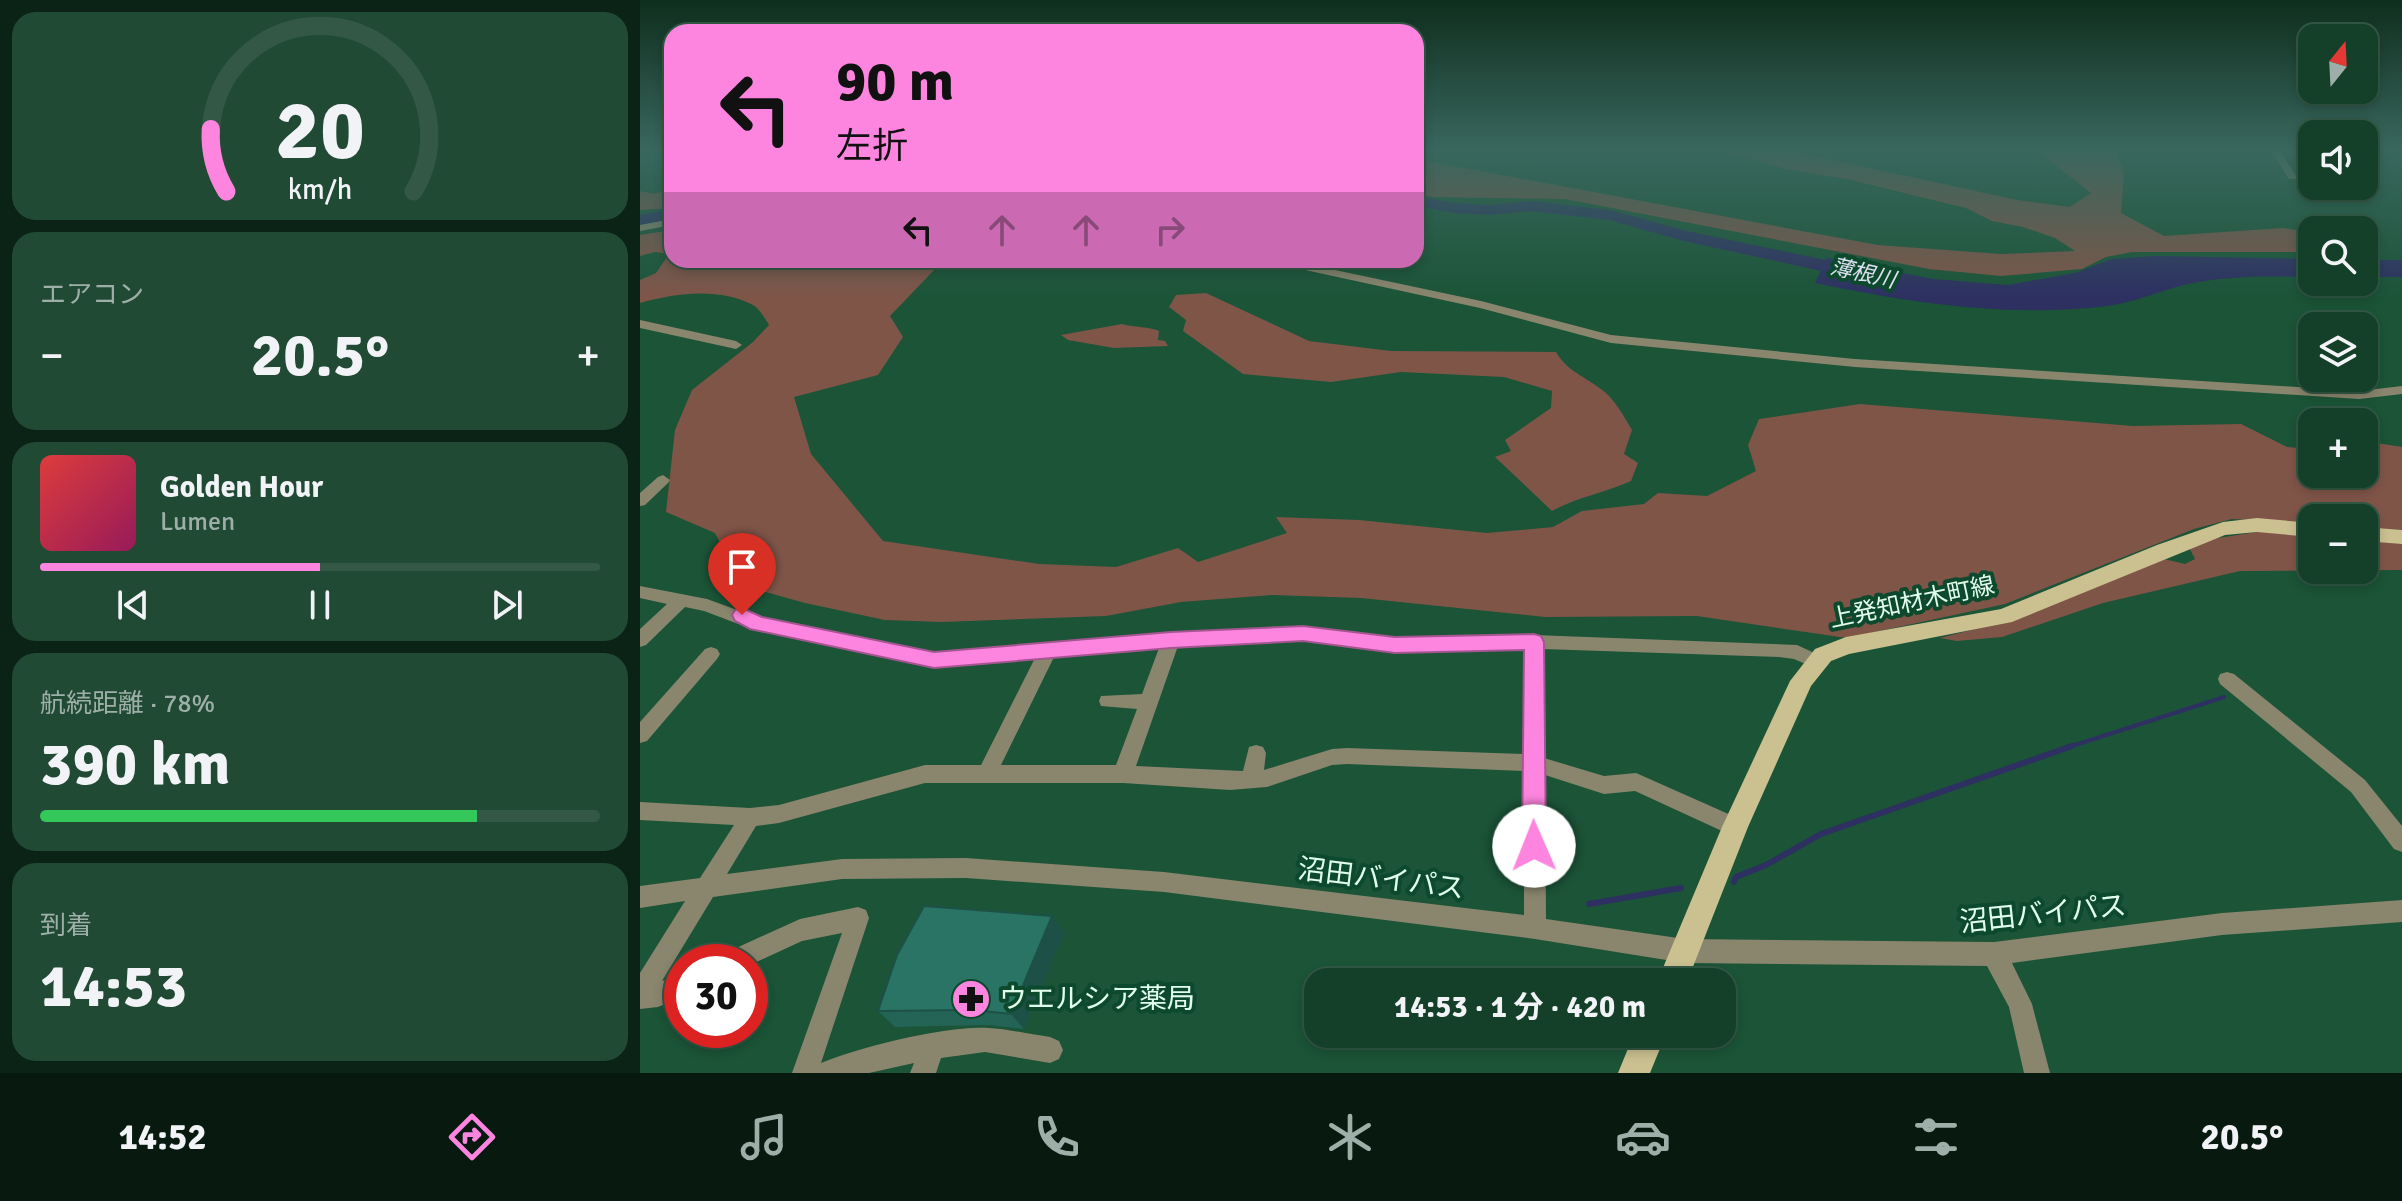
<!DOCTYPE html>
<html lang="ja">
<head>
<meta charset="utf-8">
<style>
	body { margin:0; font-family:Signika,"Noto Sans JP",sans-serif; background:#214a35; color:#f1f3f6; height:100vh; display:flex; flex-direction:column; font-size:30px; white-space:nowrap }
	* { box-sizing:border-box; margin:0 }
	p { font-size:26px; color:#9dafa8 }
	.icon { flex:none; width:44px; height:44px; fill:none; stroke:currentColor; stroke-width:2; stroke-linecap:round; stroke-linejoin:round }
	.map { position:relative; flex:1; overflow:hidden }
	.side { display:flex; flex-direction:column; gap:12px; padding:12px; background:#0b2317; width:640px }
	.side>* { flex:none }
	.banner { position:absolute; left:24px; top:24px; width:760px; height:244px; border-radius:24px; box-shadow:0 4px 12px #0003,0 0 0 2px #335846; background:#fe85df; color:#111; overflow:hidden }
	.needle { width:52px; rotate:18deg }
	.tools { position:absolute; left:1658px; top:24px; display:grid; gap:16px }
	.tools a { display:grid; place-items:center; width:80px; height:80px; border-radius:16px; background:#143f29; box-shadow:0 4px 12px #0003,0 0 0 2px #335846; font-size:40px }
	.speed { position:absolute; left:24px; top:944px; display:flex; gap:16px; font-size:40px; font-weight:700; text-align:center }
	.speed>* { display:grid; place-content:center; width:104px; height:104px; border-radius:50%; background:#143f29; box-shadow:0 4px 12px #0003,0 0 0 2px #335846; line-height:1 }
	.speed .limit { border:12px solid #d22; background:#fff; color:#111 }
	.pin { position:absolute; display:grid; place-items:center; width:68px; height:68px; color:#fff; margin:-82px -34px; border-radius:50% 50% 50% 0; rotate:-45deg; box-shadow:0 0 8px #0007 }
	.pin .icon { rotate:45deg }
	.me { position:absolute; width:88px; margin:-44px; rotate:359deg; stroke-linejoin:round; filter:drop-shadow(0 0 6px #0008) }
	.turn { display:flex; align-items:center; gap:28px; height:168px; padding:0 40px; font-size:36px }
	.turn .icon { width:104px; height:104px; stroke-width:2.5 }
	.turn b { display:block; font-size:56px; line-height:68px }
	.lanes { display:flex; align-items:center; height:76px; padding:0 40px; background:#0003; justify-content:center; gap:40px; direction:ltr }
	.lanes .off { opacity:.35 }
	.big { font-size:60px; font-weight:700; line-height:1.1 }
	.side .tile { flex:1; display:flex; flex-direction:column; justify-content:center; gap:12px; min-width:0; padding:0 28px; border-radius:24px; background:#214a35 }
	.side .dial { align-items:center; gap:0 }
	.dial svg { height:208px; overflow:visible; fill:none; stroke:#335846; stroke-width:7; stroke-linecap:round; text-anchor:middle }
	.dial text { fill:#f1f3f6; stroke:none }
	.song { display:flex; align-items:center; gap:24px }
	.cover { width:96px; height:96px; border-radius:12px; background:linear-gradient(135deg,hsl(0 70% 55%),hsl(330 70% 35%)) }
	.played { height:8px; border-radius:4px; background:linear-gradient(90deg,#fe85df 50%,#335846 50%) }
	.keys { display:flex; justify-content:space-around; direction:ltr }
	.heat { display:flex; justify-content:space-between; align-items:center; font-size:44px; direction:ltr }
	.charge { height:12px; border-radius:6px; background:linear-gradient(90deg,#34c759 78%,#335846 0) }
	.trip { position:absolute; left:664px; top:968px; width:432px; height:80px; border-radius:24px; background:#143f29; box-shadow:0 4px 12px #0003,0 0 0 2px #335846; font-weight:700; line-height:80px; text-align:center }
	.tab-bar { display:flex; height:128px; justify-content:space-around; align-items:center; background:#081910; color:#9dafa8 }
	.tab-bar .icon { width:56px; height:56px }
	.tab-bar .selected { color:#fe85df }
	.tab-bar b { font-size:36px; color:#f1f3f6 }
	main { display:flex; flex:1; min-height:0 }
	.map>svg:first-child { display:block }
	.green { fill:#7f5548 }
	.water { fill:#2d3061 }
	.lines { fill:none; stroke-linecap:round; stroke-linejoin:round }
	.stream-far1 { stroke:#2d3061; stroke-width:4 }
	.stream { stroke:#2d3061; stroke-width:6 }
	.river { fill:#2d3061; fill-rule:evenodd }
	.minor { fill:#8a856d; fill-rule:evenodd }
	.major { fill:#cac090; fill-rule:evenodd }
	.wall { fill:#246457 }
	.shaded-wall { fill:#1d5147 }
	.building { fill:#2a7465; stroke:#1d5147; stroke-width:2 }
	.route { fill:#fe85df; stroke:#a55691; stroke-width:2 }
	.labels { text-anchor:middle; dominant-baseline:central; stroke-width:8; stroke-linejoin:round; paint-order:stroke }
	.far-water-label { font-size:22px; font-style:italic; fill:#dce0f0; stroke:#0d492d }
	.street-label { font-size:24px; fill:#e1fdeb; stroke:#0d492d }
	.near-street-label { font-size:28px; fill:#e1fdeb; stroke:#0d492d }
	.near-poi-label { font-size:28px; fill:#e1fdeb; stroke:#0d492d; text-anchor:start }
</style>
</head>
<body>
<main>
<section class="side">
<div class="tile dial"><svg viewBox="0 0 100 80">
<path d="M14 69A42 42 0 1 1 86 69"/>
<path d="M14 69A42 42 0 0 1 8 45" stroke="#fe85df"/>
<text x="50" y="56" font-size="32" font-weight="700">20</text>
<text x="50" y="72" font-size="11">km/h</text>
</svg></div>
<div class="tile"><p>エアコン</p>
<div class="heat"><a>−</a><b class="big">20.5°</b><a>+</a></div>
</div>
<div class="tile">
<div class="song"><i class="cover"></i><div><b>Golden Hour</b><p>Lumen</p></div></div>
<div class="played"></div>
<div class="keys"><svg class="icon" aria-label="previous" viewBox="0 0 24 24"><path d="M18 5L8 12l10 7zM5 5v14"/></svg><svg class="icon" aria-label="pause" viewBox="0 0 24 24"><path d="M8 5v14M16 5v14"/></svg><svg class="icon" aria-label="next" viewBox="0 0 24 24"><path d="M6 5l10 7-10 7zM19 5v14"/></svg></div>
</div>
<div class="tile"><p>航続距離 · 78%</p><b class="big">390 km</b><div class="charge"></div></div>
<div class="tile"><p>到着</p><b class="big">14:53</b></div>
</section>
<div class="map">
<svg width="1762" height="1073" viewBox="0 0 1762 1073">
	<rect width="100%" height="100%" fill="#1b5437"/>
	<g class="green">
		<path d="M 1074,149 L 1142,149 L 1377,200 L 1430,207 L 1451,193 L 1395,149 L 1476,149 L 1484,175 L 1481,213 L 1524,236 L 1643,228 L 1672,232 L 1672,252 L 1492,252 L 1466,257 L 1442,269 L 1361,276 L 1289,269 L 925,199 L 792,197 L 776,194 L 776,159 L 1238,245 L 1361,254 L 1435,251 L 1415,238 L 1383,227 L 1352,221 L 1326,208 L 1207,179 L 1146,169 Z"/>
		<path d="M 32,188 L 32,208 L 0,210 L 0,191 L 14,194 Z"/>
		<path d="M 32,230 L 32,260 L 292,260 L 297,267 L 250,316 L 263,337 L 238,375 L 154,397 L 171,454 L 243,541 L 399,564 L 476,567 L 538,548 L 558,562 L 647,533 L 636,517 L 719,520 L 847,533 L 913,527 L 942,511 L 1004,504 L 1018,493 L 1067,496 L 1116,471 L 1108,445 L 1119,419 L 1220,404 L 1493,426 L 1601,424 L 1647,447 L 1672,449 L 1672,474 L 1724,474 L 1724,441 L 1762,447 L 1762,530 L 1724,529 L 1724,518 L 1672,518 L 1672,523 L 1592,519 L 1554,529 L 1365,604 L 1207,638 L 1057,616 L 905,617 L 721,598 L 632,595 L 541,602 L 466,616 L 301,622 L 245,620 L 165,603 L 75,578 L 91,563 L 75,533 L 26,512 L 35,430 L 52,390 L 113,342 L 129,325 C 125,319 120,309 113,305 C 80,287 35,293 0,303 L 0,280 L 16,273 L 29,254 L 15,252 L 0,256 L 0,235 Z"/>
		<path d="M 566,293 L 669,341 L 751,351 L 916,352 C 927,371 944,376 961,389 C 975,399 983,415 992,430 L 984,454 L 998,463 L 991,481 C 965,493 937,497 912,511 L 855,457 L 871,451 L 865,440 L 911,408 L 912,391 L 864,377 L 761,372 L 691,382 L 603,374 L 543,331 L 546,320 L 529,307 L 536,295 Z"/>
		<path d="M 482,324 C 492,327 512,327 519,331 L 518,340 L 525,341 L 528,346 L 474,348 L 428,340 L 421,335 Z"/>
		<path d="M 1630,530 L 1672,534 L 1672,570 L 1724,570 L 1724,538 L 1762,540 L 1762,570 L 1600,571 L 1463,603 L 1362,637 L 1317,641 L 1300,638 L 1371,620 L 1524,559 L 1545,564 L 1555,559 L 1549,547 L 1571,539 Z"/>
	</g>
	<g class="water">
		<path d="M 1515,256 L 1672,259 L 1672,277 C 1628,276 1587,275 1544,285 C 1519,291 1493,303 1467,306 C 1370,318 1271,303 1175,283 L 1187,258 L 1293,279 L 1368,285 L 1435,273 L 1472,259 Z"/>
		<rect x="1724" y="260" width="38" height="17"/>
	</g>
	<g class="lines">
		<path class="stream-far1" d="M 1426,748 L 1584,697"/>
		<g class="stream">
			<path d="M 1094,882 L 1096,877 L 1126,865 L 1181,834 L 1432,746"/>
			<path d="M 949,904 L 1041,888"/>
		</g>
		<g class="river">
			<path d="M 776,196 L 815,203 L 849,205 L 891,201 L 970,210 L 1047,231 L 1219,267 L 1228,273 L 1219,279 L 1044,241 L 969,220 L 891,211 L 849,215 L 815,213 L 776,206 Z"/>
			<path d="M 32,209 L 32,219 L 0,225 L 0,215 Z"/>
		</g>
		<g class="minor">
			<path d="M 1630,149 L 1639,149 L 1657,177 L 1655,179 L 1649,179 Z"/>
			<path d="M 32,219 L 32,225 L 0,231 L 0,225 Z"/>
			<path d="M 627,260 L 648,260 L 841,301 L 971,335 L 1215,359 L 1719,391 L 1762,386 L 1762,394 L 1719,399 L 1215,367 L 971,343 L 840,308 L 633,263 Z"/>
			<path d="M 0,320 L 96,341 L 102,345 L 96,349 L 0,328 Z"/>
			<path d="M 23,475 L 30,480 L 28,483 L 5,505 L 0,506 L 0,493 L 18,477 Z"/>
			<path d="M 0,586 L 67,599 L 119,618 L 294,653 L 531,633 L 663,627 L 755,638 L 894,635 L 1157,645 L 1181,656 L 1184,661 L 1181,666 L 1175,668 L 1154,659 L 1139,657 L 903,649 L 904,758 L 964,776 L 996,773 L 1102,820 L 1106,827 L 1102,834 L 1095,837 L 995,791 L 964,794 L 905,775 L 906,919 L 1045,939 L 1354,942 L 1582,913 L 1762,900 L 1762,922 L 1582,935 L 1372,963 L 1392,1004 L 1410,1073 L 1384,1073 L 1369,1007 L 1347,966 L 1045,963 L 895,939 L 524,892 L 326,878 L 202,879 L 73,897 L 22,981 L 42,973 L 42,997 L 18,1007 L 0,1009 L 0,973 L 45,901 L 0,908 L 0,886 L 60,878 L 94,825 L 0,820 L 0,802 L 110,808 L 139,805 L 285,765 L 341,765 L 395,658 L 294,667 L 117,631 L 64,611 L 45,607 L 6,645 L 0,647 L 0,629 L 27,604 L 0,598 ZM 663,641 L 755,652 L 885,649 L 884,754 L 707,748 L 692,749 L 624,770 L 626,753 L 623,747 L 616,745 L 609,747 L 603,771 L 496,766 L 538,646 ZM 519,648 L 502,694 L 461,696 L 459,701 L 461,706 L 497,709 L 476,765 L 361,765 L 414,657 ZM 707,764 L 884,771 L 884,915 L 524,872 L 326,858 L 202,859 L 87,874 L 116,826 L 139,823 L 285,783 L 483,783 L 590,790 L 627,787 L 692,765 Z"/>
			<path d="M 71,647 L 77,649 L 80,654 L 77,659 L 7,741 L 0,743 L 0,722 L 65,649 Z"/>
			<path d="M 1587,672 L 1594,674 L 1725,780 L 1762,826 L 1762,852 L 1754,849 L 1711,792 L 1580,684 L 1578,679 L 1580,674 Z"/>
			<path d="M 218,907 L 226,910 L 229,918 L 181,1063 C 219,1047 308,1025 348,1028 C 368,1029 389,1034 410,1037 L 419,1041 L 423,1050 L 419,1059 L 410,1063 L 345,1052 L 301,1058 L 296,1073 L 270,1073 L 274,1063 L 229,1073 L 152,1073 L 202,933 L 162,941 L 110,965 L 110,962 L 79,962 L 83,954 L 160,919 Z"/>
		</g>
		<g class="major">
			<path d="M 1617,518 L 1672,523 L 1672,537 L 1617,532 L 1585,535 L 1372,622 L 1209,654 L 1191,661 L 1171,686 L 1108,827 L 1047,982 L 1017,982 L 1082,827 L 1150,681 L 1175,649 L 1206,637 L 1361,609 L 1517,545 L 1583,522 Z"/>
			<path d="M 1724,527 L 1762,530 L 1762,544 L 1724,541 Z"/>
			<path d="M 994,1034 L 1026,1034 L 1010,1073 L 978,1073 Z"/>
		</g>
	</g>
	<path class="wall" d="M 424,933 L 384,1029 L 348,1025 L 255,1027 L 238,1011 Z"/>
	<path class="shaded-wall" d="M 412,916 L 424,933 L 384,1029 L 371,1014 Z"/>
	<path class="building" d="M 284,906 L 412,916 L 371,1014 L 334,1010 L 238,1011 L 257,955 Z"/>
	<linearGradient id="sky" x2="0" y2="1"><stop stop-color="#0f2e1e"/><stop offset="0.5" stop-color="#39675e"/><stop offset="1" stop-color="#39675e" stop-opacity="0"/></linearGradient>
	<rect width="1762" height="299" fill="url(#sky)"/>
	<path class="route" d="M 102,608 L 122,617 L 294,652 L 531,632 L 663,626 L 755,637 L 894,634 L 901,636 L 904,642 L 906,846 L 903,854 L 894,857 L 886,854 L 882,846 L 884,650 L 755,653 L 663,641 L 531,648 L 294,668 L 110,629 L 95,621 L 92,615 L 95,610 Z"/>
	<defs>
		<g id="pharmacy-disc" transform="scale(2)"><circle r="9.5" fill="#fe85df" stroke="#0d492d"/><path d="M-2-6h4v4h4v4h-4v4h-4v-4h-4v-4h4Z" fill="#111"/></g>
	</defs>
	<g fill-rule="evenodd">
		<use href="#pharmacy-disc" x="331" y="999"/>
	</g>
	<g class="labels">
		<g class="far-water-label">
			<text transform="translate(1223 273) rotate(13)">薄根川</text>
		</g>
		<g class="street-label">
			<text transform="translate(1272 602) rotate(-12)">上発知材木町線</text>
		</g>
		<g class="near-street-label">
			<text transform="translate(741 879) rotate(7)">沼田バイパス</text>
			<text transform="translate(1403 914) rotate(-6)">沼田バイパス</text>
		</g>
		<g class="near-poi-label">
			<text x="359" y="999">ウエルシア薬局</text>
		</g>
	</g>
</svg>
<div class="tools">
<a><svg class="needle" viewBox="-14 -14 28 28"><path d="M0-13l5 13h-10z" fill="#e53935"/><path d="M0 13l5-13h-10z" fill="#9dafa8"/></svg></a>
<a><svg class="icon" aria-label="sound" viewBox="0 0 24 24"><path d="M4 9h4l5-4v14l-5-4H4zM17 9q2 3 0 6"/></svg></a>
<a><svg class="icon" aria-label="search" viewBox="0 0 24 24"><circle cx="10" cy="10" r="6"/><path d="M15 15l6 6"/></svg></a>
<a><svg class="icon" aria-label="layers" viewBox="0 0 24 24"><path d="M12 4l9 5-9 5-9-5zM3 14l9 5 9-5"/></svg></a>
<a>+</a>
<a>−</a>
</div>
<div class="speed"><div class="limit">30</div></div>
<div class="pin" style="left:102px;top:615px;background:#d93025"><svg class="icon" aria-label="arrive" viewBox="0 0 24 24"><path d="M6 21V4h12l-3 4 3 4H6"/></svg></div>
<svg class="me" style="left:894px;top:846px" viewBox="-20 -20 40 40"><circle r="19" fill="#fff"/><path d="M0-13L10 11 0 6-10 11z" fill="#fe85df"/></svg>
<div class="trip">14:53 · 1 分 · 420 m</div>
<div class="banner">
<div class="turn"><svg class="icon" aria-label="left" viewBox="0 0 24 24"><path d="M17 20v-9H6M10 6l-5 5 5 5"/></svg><div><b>90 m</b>左折</div></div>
<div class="lanes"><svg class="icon" aria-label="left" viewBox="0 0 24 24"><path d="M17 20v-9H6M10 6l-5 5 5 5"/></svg><svg class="icon off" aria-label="ahead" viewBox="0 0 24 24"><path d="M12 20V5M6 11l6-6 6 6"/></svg><svg class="icon off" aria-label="ahead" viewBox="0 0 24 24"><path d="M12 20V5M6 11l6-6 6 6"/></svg><svg class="icon off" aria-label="right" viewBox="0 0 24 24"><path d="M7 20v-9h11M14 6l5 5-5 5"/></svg></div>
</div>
</div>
</main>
<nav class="tab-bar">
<b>14:52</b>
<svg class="icon selected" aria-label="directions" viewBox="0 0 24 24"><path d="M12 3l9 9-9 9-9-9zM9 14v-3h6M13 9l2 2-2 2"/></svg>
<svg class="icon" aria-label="music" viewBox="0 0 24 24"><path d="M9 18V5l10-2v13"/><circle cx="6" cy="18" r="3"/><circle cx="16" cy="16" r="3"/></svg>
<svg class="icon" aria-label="phone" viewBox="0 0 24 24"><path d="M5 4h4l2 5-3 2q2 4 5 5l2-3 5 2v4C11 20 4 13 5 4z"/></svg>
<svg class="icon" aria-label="climate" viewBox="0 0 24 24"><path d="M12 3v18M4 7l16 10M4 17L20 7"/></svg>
<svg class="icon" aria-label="car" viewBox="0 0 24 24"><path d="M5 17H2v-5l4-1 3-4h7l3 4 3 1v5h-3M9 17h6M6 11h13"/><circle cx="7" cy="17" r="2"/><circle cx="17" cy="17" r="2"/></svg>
<svg class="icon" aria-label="filters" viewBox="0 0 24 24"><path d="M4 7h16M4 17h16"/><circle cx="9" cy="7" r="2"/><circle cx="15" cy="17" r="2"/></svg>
<b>20.5°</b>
</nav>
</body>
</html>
